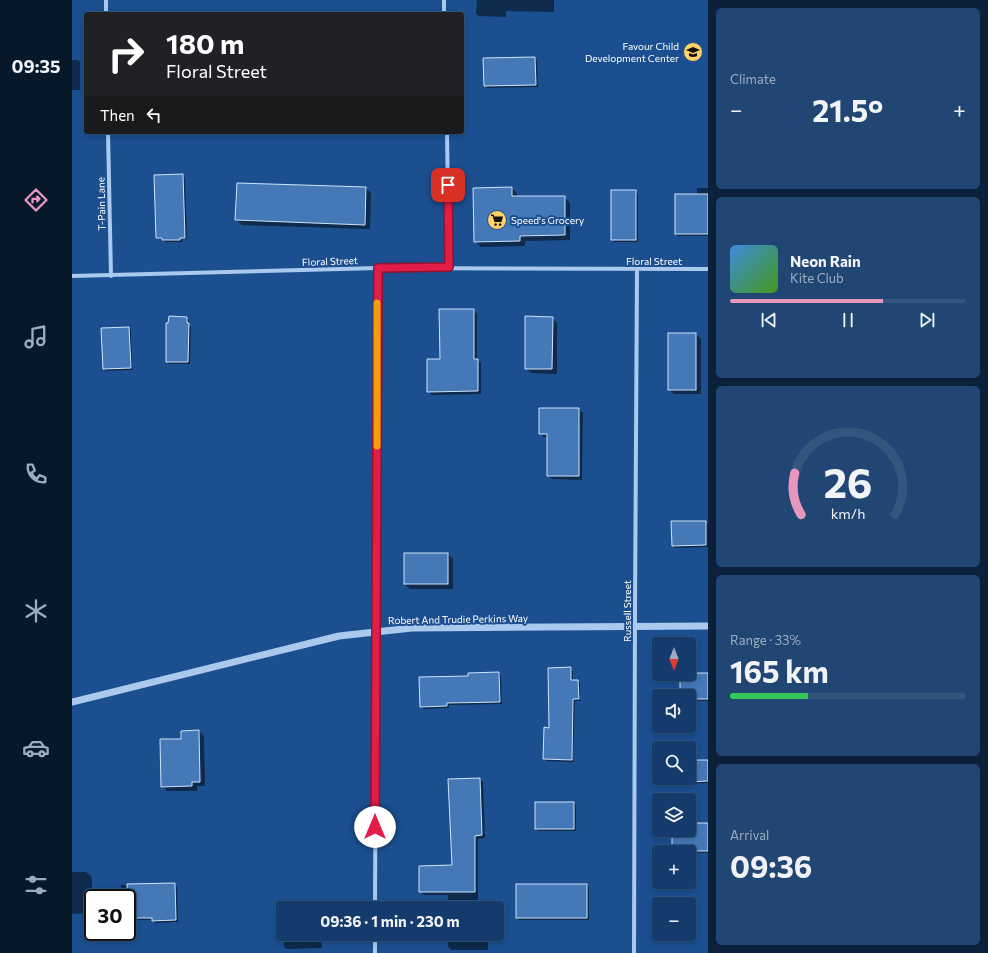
<!DOCTYPE html>
<html lang="en">
<head>
<meta charset="utf-8">
<style>
	body { margin:0; font-family:Commissioner,sans-serif; background:#214673; color:#f1f3f6; height:100vh; display:flex; flex-direction:column; font-size:15px; white-space:nowrap }
	* { box-sizing:border-box; margin:0 }
	p { font-size:13px; color:#9dadc1 }
	.icon { flex:none; width:22px; height:22px; fill:none; stroke:currentColor; stroke-width:2; stroke-linecap:round; stroke-linejoin:round }
	.map { position:relative; flex:1; overflow:hidden }
	.sheet { display:flex; flex-direction:column; gap:8px; padding:8px; background:#0b203b; width:280px }
	.sheet>* { flex:none }
	.top-card { position:absolute; left:12px; top:12px; width:380px; height:122px; border-radius:4px; box-shadow:0 2px 6px #0003,0 0 0 1px #33557e; background:#202124; color:#fff; overflow:hidden }
	.needle { width:26px; rotate:180deg }
	.controls { position:absolute; left:580px; top:637px; display:grid; gap:8px }
	.controls a { display:grid; place-items:center; width:44px; height:44px; border-radius:4px; background:#143b6b; box-shadow:0 2px 6px #0003,0 0 0 1px #33557e; font-size:20px }
	.speed { position:absolute; left:12px; top:889px; display:flex; gap:8px; font-size:20px; font-weight:700; text-align:center }
	.speed>* { display:grid; place-content:center; width:52px; height:52px; border-radius:50%; background:#143b6b; box-shadow:0 2px 6px #0003,0 0 0 1px #33557e; line-height:1 }
	.speed .limit { border:2px solid #111; border-radius:6px; background:#fff; color:#111 }
	.pin { position:absolute; display:grid; place-items:center; width:34px; height:34px; color:#fff; margin:-17px; border-radius:8px; box-shadow:0 2px 6px #0006 }
	.me { position:absolute; width:44px; margin:-22px; rotate:0deg; stroke-linejoin:round; filter:drop-shadow(0 0 3px #0008) }
	.turn { display:flex; align-items:center; gap:14px; height:84px; padding:0 16px; font-size:18px }
	.turn .icon { width:52px; height:52px; stroke-width:2.5 }
	.turn b { display:block; font-size:28px; line-height:34px }
	.then { display:flex; align-items:center; height:38px; padding:0 16px; background:#0003; gap:8px; font-size:15px }
	.big { font-size:30px; font-weight:700; line-height:1.1 }
	.sheet .tile { flex:1; display:flex; flex-direction:column; justify-content:center; gap:6px; min-width:0; padding:0 14px; border-radius:6px; background:#214673 }
	.sheet .dial { align-items:center; gap:0 }
	.dial svg { height:104px; overflow:visible; fill:none; stroke:#33557e; stroke-width:7; stroke-linecap:round; text-anchor:middle }
	.dial text { fill:#f1f3f6; stroke:none }
	.song { display:flex; align-items:center; gap:12px }
	.cover { width:48px; height:48px; border-radius:6px; background:linear-gradient(135deg,hsl(210 70% 55%),hsl(100 70% 35%)) }
	.played { height:4px; border-radius:2px; background:linear-gradient(90deg,#e797bd 65%,#33557e 65%) }
	.keys { display:flex; justify-content:space-around; direction:ltr }
	.heat { display:flex; justify-content:space-between; align-items:center; font-size:22px; direction:ltr }
	.charge { height:6px; border-radius:3px; background:linear-gradient(90deg,#34c759 33%,#33557e 0) }
	.trip { position:absolute; left:204px; top:901px; width:228px; height:40px; border-radius:4px; background:#143b6b; box-shadow:0 2px 6px #0003,0 0 0 1px #33557e; font-weight:700; line-height:40px; text-align:center }
	main { display:flex; flex:1; min-height:0 }
	.menu { display:flex; flex-direction:column; width:72px; justify-content:space-around; align-items:center; background:#08182b; color:#9dadc1 }
	.menu .icon { width:28px; height:28px }
	.menu .selected { color:#e797bd }
	.menu b { font-size:18px; color:#f1f3f6 }
	.map>svg:first-child { display:block }
	.shadow { fill:#0007 }
	.building { fill:#4478b7; stroke:#cfe3fa }
	.lines { fill:none; stroke-linecap:round; stroke-linejoin:round }
	.minor { stroke:#a9c9ee; stroke-width:4 }
	.tertiary { stroke:#a9c9ee; stroke-width:7 }
	.route-casing { stroke:#92132f; stroke-width:10 }
	.route { stroke:#e11d48; stroke-width:7 }
	.slow { stroke:#f59e0b; stroke-width:7 }
	.labels { text-anchor:middle; dominant-baseline:central; stroke-width:4; stroke-linejoin:round; paint-order:stroke }
	.poi-label { font-size:10px; fill:#fff; stroke:#1b4f8f; text-anchor:end }
	.street-label { font-size:10px; fill:#fff; stroke:#1b4f8f }
</style>
</head>
<body>
<main>
<nav class="menu">
<b>09:35</b>
<svg class="icon selected" aria-label="directions" viewBox="0 0 24 24"><path d="M12 3l9 9-9 9-9-9zM9 14v-3h6M13 9l2 2-2 2"/></svg>
<svg class="icon" aria-label="music" viewBox="0 0 24 24"><path d="M9 18V5l10-2v13"/><circle cx="6" cy="18" r="3"/><circle cx="16" cy="16" r="3"/></svg>
<svg class="icon" aria-label="phone" viewBox="0 0 24 24"><path d="M5 4h4l2 5-3 2q2 4 5 5l2-3 5 2v4C11 20 4 13 5 4z"/></svg>
<svg class="icon" aria-label="climate" viewBox="0 0 24 24"><path d="M12 3v18M4 7l16 10M4 17L20 7"/></svg>
<svg class="icon" aria-label="car" viewBox="0 0 24 24"><path d="M5 17H2v-5l4-1 3-4h7l3 4 3 1v5h-3M9 17h6M6 11h13"/><circle cx="7" cy="17" r="2"/><circle cx="17" cy="17" r="2"/></svg>
<svg class="icon" aria-label="filters" viewBox="0 0 24 24"><path d="M4 7h16M4 17h16"/><circle cx="9" cy="7" r="2"/><circle cx="15" cy="17" r="2"/></svg>
</nav>
<div class="map">
<svg width="636" height="953" viewBox="0 0 636 953">
	<rect width="100%" height="100%" fill="#1b4f8f"/>
	<g class="shadow">
		<path d="M 405,0 L 482,0 L 482,12 L 434,11 L 434,17 L 407,16 L 404,14 Z"/>
		<path d="M 462,58 L 465,60 L 466,87 L 415,88 L 413,86 Z"/>
		<path d="M 0,60 L 6,60 L 8,62 L 8,90 L 0,90 Z"/>
		<path d="M 111,175 L 113,178 L 115,239 L 110,239 L 110,242 L 93,242 L 85,237 L 83,176 Z"/>
		<path d="M 294,188 L 299,193 L 298,229 L 170,225 L 164,220 Z"/>
		<path d="M 440,188 L 445,194 L 445,197 L 492,197 L 498,203 L 498,240 L 453,241 L 453,246 L 409,247 L 403,241 Z"/>
		<path d="M 625,188 L 636,188 L 636,236 L 606,236 L 604,234 L 625,195 Z"/>
		<path d="M 563,191 L 566,194 L 566,242 L 542,242 L 540,240 Z"/>
		<path d="M 401,310 L 405,314 L 405,360 L 409,363 L 409,394 L 360,395 L 356,391 L 369,360 Z"/>
		<path d="M 115,318 L 117,320 L 117,325 L 119,327 L 118,364 L 97,364 L 95,361 L 97,324 Z"/>
		<path d="M 480,318 L 485,323 L 485,374 L 459,373 L 454,368 Z"/>
		<path d="M 57,328 L 59,330 L 60,370 L 34,371 L 32,368 Z"/>
		<path d="M 624,334 L 629,339 L 629,394 L 602,394 L 597,389 Z"/>
		<path d="M 507,409 L 511,413 L 510,480 L 480,479 L 476,476 L 476,437 L 472,437 L 468,433 Z"/>
		<path d="M 633,522 L 636,524 L 636,547 L 603,548 L 601,545 Z"/>
		<path d="M 376,554 L 381,559 L 381,589 L 338,589 L 333,584 Z"/>
		<path d="M 498,668 L 501,671 L 501,681 L 506,681 L 508,683 L 508,701 L 503,701 L 501,762 L 475,761 L 472,759 L 478,729 Z"/>
		<path d="M 427,673 L 429,675 L 430,704 L 377,705 L 377,708 L 352,709 L 349,707 L 348,678 L 397,677 Z"/>
		<path d="M 609,674 L 636,674 L 636,701 L 617,701 L 617,696 L 609,696 Z"/>
		<path d="M 127,731 L 132,736 L 133,786 L 125,786 L 125,791 L 95,791 L 90,786 L 110,740 Z"/>
		<path d="M 617,761 L 636,761 L 636,783 L 605,784 L 602,782 L 602,778 L 617,778 Z"/>
		<path d="M 407,779 L 411,782 L 413,838 L 406,839 L 406,908 L 376,908 L 376,895 L 352,895 L 348,891 L 381,866 Z"/>
		<path d="M 502,803 L 504,805 L 504,831 L 466,831 L 464,828 Z"/>
		<path d="M 617,824 L 636,824 L 636,853 L 603,852 L 601,850 L 601,830 L 617,830 Z"/>
		<path d="M 0,872 L 14,872 L 20,877 L 20,913 L 0,914 Z"/>
		<path d="M 102,884 L 105,886 L 106,922 L 83,923 L 81,920 L 64,920 L 62,918 L 62,913 L 55,914 L 55,898 L 49,898 L 49,885 Z"/>
		<path d="M 515,884 L 517,887 L 517,920 L 447,920 L 445,918 Z"/>
		<path d="M 211,934 L 249,934 L 250,948 L 214,949 L 212,946 Z"/>
		<path d="M 376,934 L 416,934 L 416,950 L 379,950 L 376,947 Z"/>
	</g>
	<g class="building">
		<path d="M 463,57 L 464,85 L 412,86 L 411,58 Z"/>
		<path d="M 111,174 L 113,238 L 108,238 L 108,240 L 90,240 L 90,238 L 84,238 L 82,175 Z"/>
		<path d="M 165,183 L 294,187 L 293,225 L 163,220 Z"/>
		<path d="M 440,187 L 440,196 L 493,196 L 493,235 L 448,236 L 448,241 L 402,242 L 401,188 Z"/>
		<rect x="539" y="190" width="25" height="50"/>
		<rect x="603" y="194" width="33" height="40"/>
		<path d="M 367,309 L 402,309 L 402,359 L 406,359 L 406,391 L 355,392 L 355,359 L 368,359 Z"/>
		<path d="M 97,316 L 115,317 L 115,323 L 117,323 L 116,362 L 94,362 L 94,323 L 96,323 Z"/>
		<path d="M 453,316 L 481,317 L 480,369 L 453,369 Z"/>
		<path d="M 57,327 L 59,368 L 31,369 L 29,328 Z"/>
		<rect x="596" y="333" width="28" height="57"/>
		<path d="M 467,408 L 507,408 L 507,476 L 475,476 L 475,434 L 467,434 Z"/>
		<path d="M 599,521 L 634,521 L 634,545 L 600,546 Z"/>
		<rect x="332" y="553" width="44" height="31"/>
		<path d="M 499,667 L 499,680 L 506,680 L 507,699 L 501,699 L 500,760 L 471,759 L 472,727 L 477,728 L 476,668 Z"/>
		<path d="M 427,672 L 428,702 L 375,703 L 375,706 L 348,707 L 347,677 L 396,676 L 396,673 Z"/>
		<path d="M 617,673 L 636,673 L 636,699 L 617,699 L 617,696 L 608,696 L 608,674 L 617,674 Z"/>
		<path d="M 127,730 L 128,782 L 120,782 L 120,786 L 89,787 L 88,739 L 109,739 L 109,731 Z"/>
		<path d="M 617,760 L 636,760 L 636,781 L 617,782 Z"/>
		<path d="M 408,778 L 410,835 L 403,836 L 403,892 L 347,892 L 347,866 L 380,865 L 376,779 Z"/>
		<rect x="463" y="802" width="39" height="27"/>
		<path d="M 617,823 L 636,823 L 636,851 L 600,851 L 600,830 L 617,830 Z"/>
		<path d="M 103,883 L 104,920 L 80,921 L 80,918 L 61,918 L 61,912 L 55,912 L 55,884 Z"/>
		<rect x="444" y="884" width="71" height="34"/>
	</g>
	<g class="lines">
		<g class="minor">
			<path d="M 34,0 L 34,14"/>
			<path d="M 372,0 L 372,14"/>
			<path d="M 36,132 L 39,276"/>
			<path d="M 375,132 L 377,267"/>
			<path d="M 0,276 L 306,268 L 636,269"/>
			<path d="M 303,908 L 306,268"/>
			<path d="M 303,934 L 303,953"/>
			<path d="M 562,953 L 563,609 L 565,269"/>
		</g>
		<path class="tertiary" d="M 0,702 L 267,636 L 340,628 L 636,626"/>
	</g>
	<g class="lines">
		<g class="route-casing">
			<path id="route" d="M 303,827 L 306,268 L 377,267 L 376,185"/>
		</g>
		<use href="#route" class="route"/>
		<path class="slow" d="M 305,446 L 305,303"/>
	</g>
	<defs>
		<g id="school-disc" transform="scale(1)"><circle r="9.5" fill="#ffd166" stroke="#1b4f8f"/><path d="M0-5L7-2L0 1L-7-2ZM-4 1L0 2.5L4 1V4Q0 6-4 4Z" fill="#111"/></g>
		<g id="supermarket-disc" transform="scale(1)"><circle r="9.5" fill="#ffd166" stroke="#1b4f8f"/><path d="M-6-5.5h2.5l.6 2H6L4.5 2H-2.5L-4.4-4H-6ZM-1.5 3.2a1.3 1.3 0 1 0 .1 0ZM3 3.2a1.3 1.3 0 1 0 .1 0Z" fill="#111"/></g>
	</defs>
	<g fill-rule="evenodd">
		<use href="#school-disc" x="621" y="52"/>
		<use href="#supermarket-disc" x="425" y="220"/>
	</g>
	<g class="labels">
		<g class="poi-label">
			<text x="607" y="46">Favour Child<tspan x="607" dy="12">Development Center</tspan></text>
			<text x="439" y="220" text-anchor="start">Speed's Grocery</text>
		</g>
		<g class="street-label">
			<text transform="translate(29 204) rotate(-91)">T-Pain Lane</text>
			<text transform="translate(258 261) rotate(-2)">Floral Street</text>
			<text x="582" y="261">Floral Street</text>
			<text transform="translate(555 611) rotate(-90)">Russell Street</text>
			<text transform="translate(386 619) rotate(-1)">Robert And Trudie Perkins Way</text>
		</g>
	</g>
</svg>
<div class="controls">
<a><svg class="needle" viewBox="-14 -14 28 28"><path d="M0-13l5 13h-10z" fill="#e53935"/><path d="M0 13l5-13h-10z" fill="#9dadc1"/></svg></a>
<a><svg class="icon" aria-label="sound" viewBox="0 0 24 24"><path d="M4 9h4l5-4v14l-5-4H4zM17 9q2 3 0 6"/></svg></a>
<a><svg class="icon" aria-label="search" viewBox="0 0 24 24"><circle cx="10" cy="10" r="6"/><path d="M15 15l6 6"/></svg></a>
<a><svg class="icon" aria-label="layers" viewBox="0 0 24 24"><path d="M12 4l9 5-9 5-9-5zM3 14l9 5 9-5"/></svg></a>
<a>+</a>
<a>−</a>
</div>
<div class="speed"><div class="limit">30</div></div>
<div class="pin" style="left:376px;top:185px;background:#d93025"><svg class="icon" aria-label="arrive" viewBox="0 0 24 24"><path d="M6 21V4h12l-3 4 3 4H6"/></svg></div>
<svg class="me" style="left:303px;top:827px" viewBox="-20 -20 40 40"><circle r="19" fill="#fff"/><path d="M0-13L10 11 0 6-10 11z" fill="#e11d48"/></svg>
<div class="trip">09:36 · 1 min · 230 m</div>
<div class="top-card">
<div class="turn"><svg class="icon" aria-label="right" viewBox="0 0 24 24"><path d="M7 20v-9h11M14 6l5 5-5 5"/></svg><div><b>180 m</b>Floral Street</div></div>
<div class="then">Then<svg class="icon" aria-label="left" viewBox="0 0 24 24"><path d="M17 20v-9H6M10 6l-5 5 5 5"/></svg></div>
</div>
</div>
<section class="sheet">
<div class="tile"><p>Climate</p>
<div class="heat"><a>−</a><b class="big">21.5°</b><a>+</a></div>
</div>
<div class="tile">
<div class="song"><i class="cover"></i><div><b>Neon Rain</b><p>Kite Club</p></div></div>
<div class="played"></div>
<div class="keys"><svg class="icon" aria-label="previous" viewBox="0 0 24 24"><path d="M18 5L8 12l10 7zM5 5v14"/></svg><svg class="icon" aria-label="pause" viewBox="0 0 24 24"><path d="M8 5v14M16 5v14"/></svg><svg class="icon" aria-label="next" viewBox="0 0 24 24"><path d="M6 5l10 7-10 7zM19 5v14"/></svg></div>
</div>
<div class="tile dial"><svg viewBox="0 0 100 80">
<path d="M14 69A42 42 0 1 1 86 69"/>
<path d="M14 69A42 42 0 0 1 9 37" stroke="#e797bd"/>
<text x="50" y="56" font-size="32" font-weight="700">26</text>
<text x="50" y="72" font-size="11">km/h</text>
</svg></div>
<div class="tile"><p>Range · 33%</p><b class="big">165 km</b><div class="charge"></div></div>
<div class="tile"><p>Arrival</p><b class="big">09:36</b></div>
</section>
</main>
</body>
</html>
